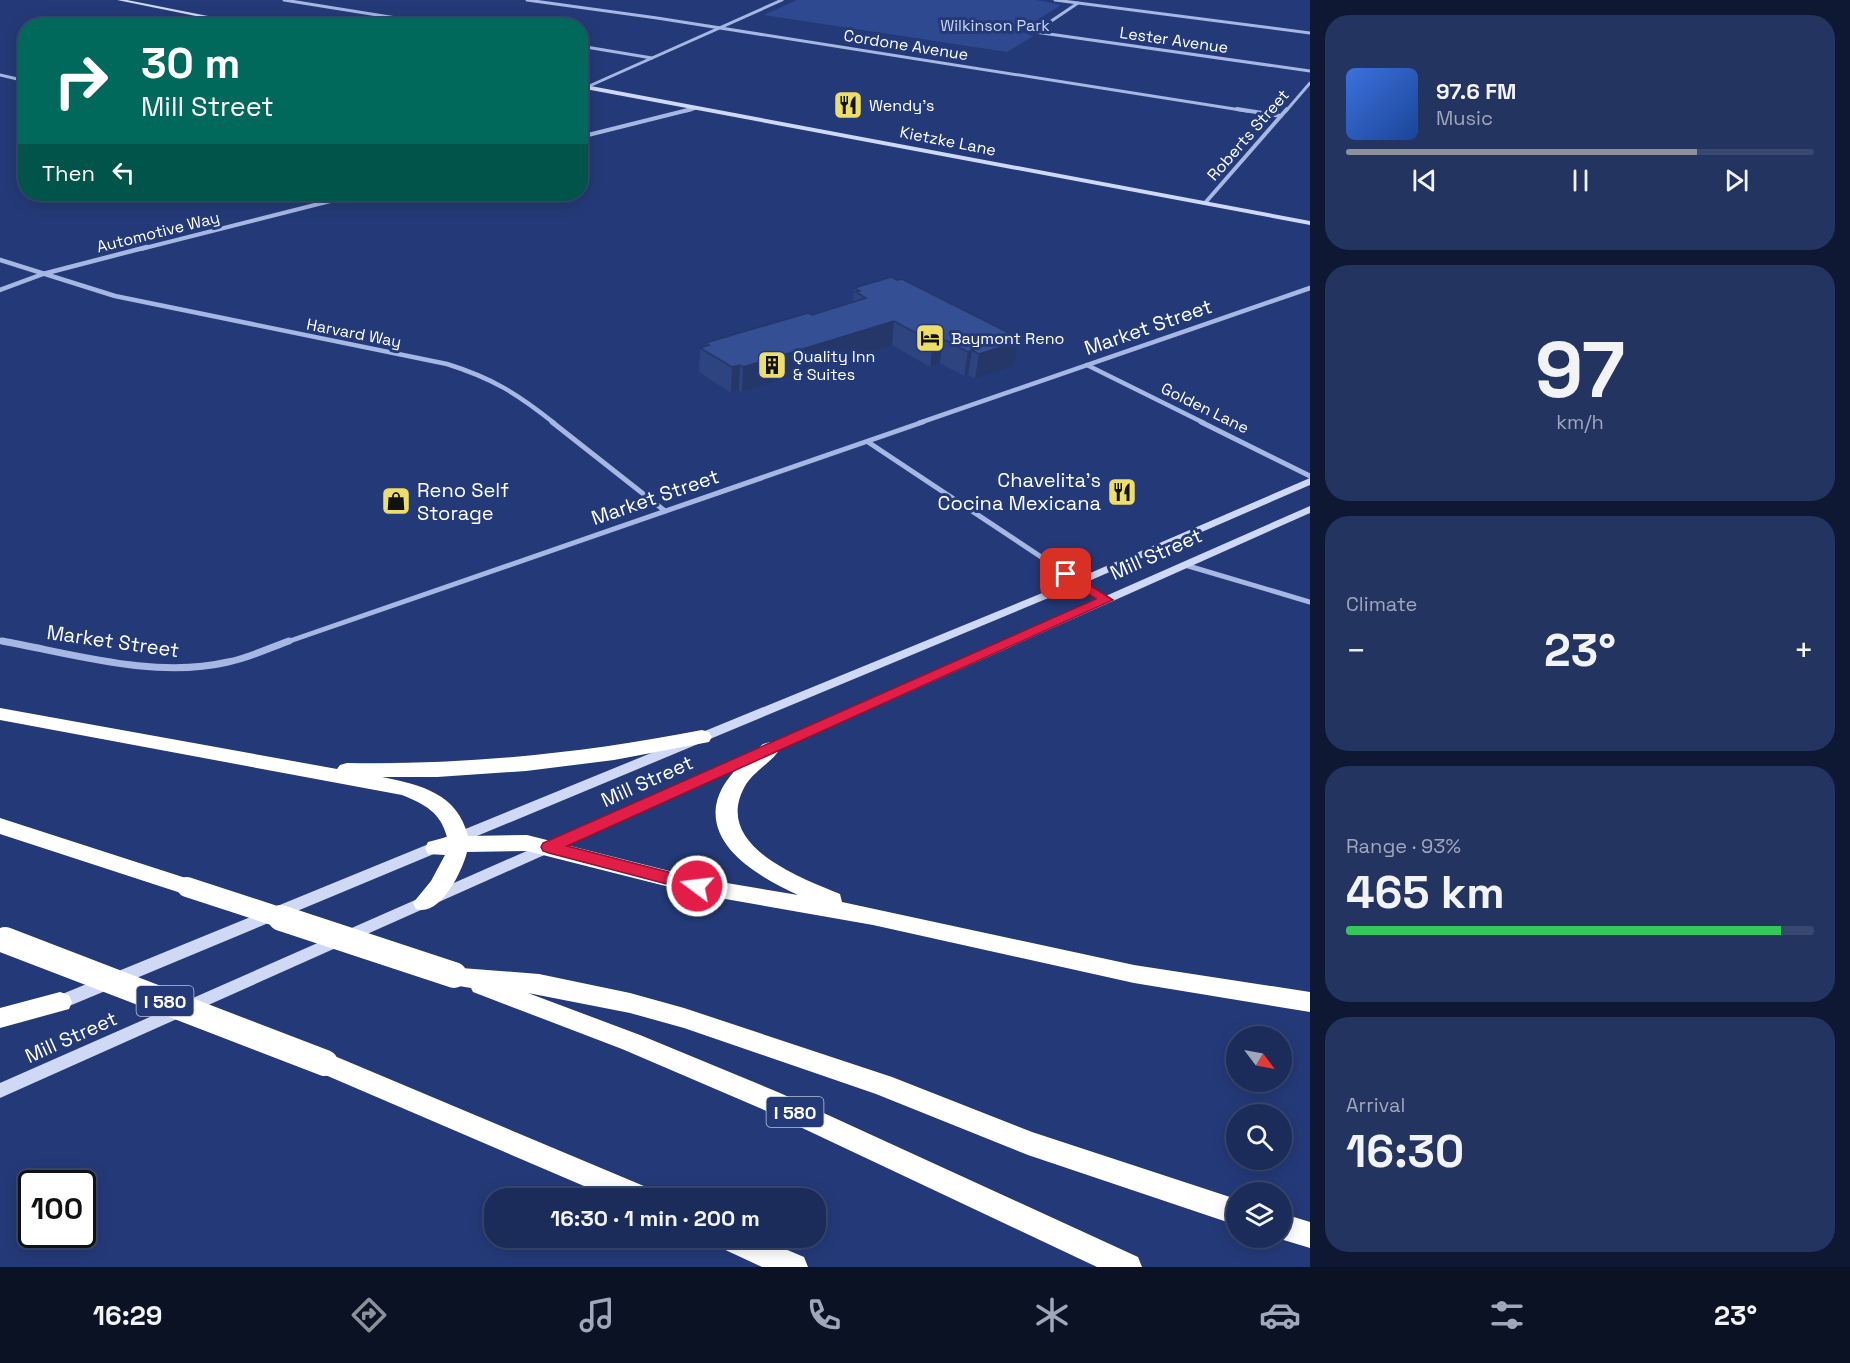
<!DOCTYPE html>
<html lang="en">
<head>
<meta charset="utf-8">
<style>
	body { margin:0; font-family:"Space Grotesk",sans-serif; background:#243460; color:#f1f3f6; height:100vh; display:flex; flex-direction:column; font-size:22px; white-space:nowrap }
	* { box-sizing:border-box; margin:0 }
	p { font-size:20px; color:#a0a7bb }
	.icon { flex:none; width:33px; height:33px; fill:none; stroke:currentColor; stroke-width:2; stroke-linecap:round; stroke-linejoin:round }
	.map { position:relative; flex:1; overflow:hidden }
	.drawer { display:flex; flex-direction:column; gap:15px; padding:15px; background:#0f1832; width:540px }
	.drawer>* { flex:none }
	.banner { position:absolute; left:18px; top:18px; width:570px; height:183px; border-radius:24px; box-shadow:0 3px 15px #0003,0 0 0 2px #394870; background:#00695c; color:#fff; overflow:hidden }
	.needle { width:39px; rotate:122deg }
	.buttons { position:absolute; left:1226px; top:1026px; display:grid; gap:12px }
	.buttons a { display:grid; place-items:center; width:66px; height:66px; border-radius:50%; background:#1b2c5a; box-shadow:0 3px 15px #0003,0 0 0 2px #394870; font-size:30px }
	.speed { position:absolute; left:18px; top:1170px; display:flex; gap:12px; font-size:30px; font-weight:700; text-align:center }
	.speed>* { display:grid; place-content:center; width:78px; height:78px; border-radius:50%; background:#1b2c5a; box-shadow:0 3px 15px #0003,0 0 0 2px #394870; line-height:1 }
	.speed .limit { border:3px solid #111; border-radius:9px; background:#fff; color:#111 }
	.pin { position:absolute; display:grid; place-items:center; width:51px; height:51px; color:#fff; margin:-26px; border-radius:12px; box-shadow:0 3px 9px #0006 }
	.me { position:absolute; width:66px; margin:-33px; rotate:285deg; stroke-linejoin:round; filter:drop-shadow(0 0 4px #0008) }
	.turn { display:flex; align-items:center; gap:21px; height:126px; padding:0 24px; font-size:27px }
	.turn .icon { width:78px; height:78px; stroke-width:2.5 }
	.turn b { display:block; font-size:42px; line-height:51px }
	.then { display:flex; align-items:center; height:57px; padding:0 24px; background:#0003; gap:12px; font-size:22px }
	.big { font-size:45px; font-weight:700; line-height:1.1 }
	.drawer .card { flex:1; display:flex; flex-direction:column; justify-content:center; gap:9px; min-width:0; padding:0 21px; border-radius:24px; background:#243460 }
	.drawer .dial { align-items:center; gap:0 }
	.dial b { font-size:78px; line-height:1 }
	.song { display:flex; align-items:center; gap:18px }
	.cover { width:72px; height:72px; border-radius:9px; background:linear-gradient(135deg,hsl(220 70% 55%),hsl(220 70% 35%)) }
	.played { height:6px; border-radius:3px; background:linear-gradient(90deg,#8c9099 75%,#394870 75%) }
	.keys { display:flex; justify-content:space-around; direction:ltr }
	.heat { display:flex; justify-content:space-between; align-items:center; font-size:33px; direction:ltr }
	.charge { height:9px; border-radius:4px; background:linear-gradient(90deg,#34c759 93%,#394870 0) }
	.trip { position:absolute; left:484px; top:1188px; width:342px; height:60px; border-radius:24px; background:#1b2c5a; box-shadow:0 3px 15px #0003,0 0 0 2px #394870; font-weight:700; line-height:60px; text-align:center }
	.menu { display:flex; height:96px; justify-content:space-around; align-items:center; background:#0b1224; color:#a0a7bb }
	.menu .icon { width:42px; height:42px }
	.menu .current { color:#8c9099 }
	.menu b { font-size:27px; color:#f1f3f6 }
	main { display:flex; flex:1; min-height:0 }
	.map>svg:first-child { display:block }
	.green { fill:#2f4990 }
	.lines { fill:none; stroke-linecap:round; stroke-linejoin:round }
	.minor-far4 { stroke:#a6b7e3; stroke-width:3 }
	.minor-far3 { stroke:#a6b7e3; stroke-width:4 }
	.minor-far2 { stroke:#a6b7e3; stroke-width:4.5 }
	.minor-far1 { stroke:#a6b7e3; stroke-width:5 }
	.minor { stroke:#a6b7e3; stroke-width:7 }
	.secondary { fill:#cfd8f4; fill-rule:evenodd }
	.motorway { fill:#fff; fill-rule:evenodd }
	.motorway-bridge-far1 { stroke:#fff; stroke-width:20 }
	.motorway-bridge { stroke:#fff; stroke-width:26 }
	.wall { fill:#2e4480 }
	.shaded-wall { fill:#253768 }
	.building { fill:#354f95; stroke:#253768; stroke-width:1.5 }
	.route { fill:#e11d48; stroke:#92132f; stroke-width:1.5 }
	.labels { text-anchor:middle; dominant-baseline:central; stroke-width:6; stroke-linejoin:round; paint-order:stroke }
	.far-park-label { font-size:16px; fill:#c9d4f3; stroke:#243a78 }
	.far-street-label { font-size:16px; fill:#fff; stroke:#243a78 }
	.far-poi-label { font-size:16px; fill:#fff; stroke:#243a78; text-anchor:start }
	.shield { fill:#243a78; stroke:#bdc4d6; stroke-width:1.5 }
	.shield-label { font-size:18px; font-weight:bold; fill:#fff }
	.street-label { font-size:20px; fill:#fff; stroke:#243a78 }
	.poi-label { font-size:20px; fill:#fff; stroke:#243a78; text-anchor:end }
</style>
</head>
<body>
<main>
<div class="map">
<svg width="1310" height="1267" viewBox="0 0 1310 1267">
	<rect width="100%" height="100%" fill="#243a78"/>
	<path class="green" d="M 797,0 L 1036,0 L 1061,5 L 1023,29 L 1021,32 L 1033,36 L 1007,52 L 764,15 Z"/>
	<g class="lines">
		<g class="minor-far4">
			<path d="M 284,0 L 446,26"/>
			<path d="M 527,0 L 657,18 L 1247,111"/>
			<path d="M 1055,0 L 1310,33"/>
			<path d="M 1035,32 L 1310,71"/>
			<path d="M 1035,32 L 1078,3"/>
			<path d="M 580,46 L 652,58"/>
			<path d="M 0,75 L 26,81"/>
			<path d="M 587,87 L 782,0"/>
			<path d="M 686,111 L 696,108"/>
			<path d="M 1286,111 L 1310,83"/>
		</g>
		<g class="minor-far3">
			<path d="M 1237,109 L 1281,116"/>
			<path d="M 580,137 L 692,109"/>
			<path d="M 1205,203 L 1287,109"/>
			<path d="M 141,249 L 358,194"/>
		</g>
		<g class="minor-far2">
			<path d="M 0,260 L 115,296 L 447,364 C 492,378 518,394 554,423"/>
			<path d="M 0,290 L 43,274 L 147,247"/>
			<path d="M 1087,365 L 1204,423"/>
			<path d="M 919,423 L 1310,288"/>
		</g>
		<g class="minor-far1">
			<path d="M 552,422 L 665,511"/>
			<path d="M 1201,422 L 1310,476"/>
			<path d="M 868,442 L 1106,600"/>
			<path d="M 1185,565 L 1310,602"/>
			<path d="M 0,641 L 10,643"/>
			<path d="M 284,643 L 923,422"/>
		</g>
		<path class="minor" d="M 2,641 C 74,654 155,679 228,662 C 249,658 269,648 289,641"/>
		<g class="secondary">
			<path d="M 117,0 L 127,0 L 258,26 L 245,26 Z"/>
			<path d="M 580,84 L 1310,221 L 1310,225 L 580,88 Z"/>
			<path d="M 1310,478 L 1310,485 L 1082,584 L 62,1009 L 56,1011 L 50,1009 L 48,1004 L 50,999 L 1074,580 Z"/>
			<path d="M 1310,506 L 1310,513 L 0,1098 L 0,1083 Z"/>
		</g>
		<g class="motorway">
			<path d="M 0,708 L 337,769 L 340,765 L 347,763 C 467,765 584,753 702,730 L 709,732 L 712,737 L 709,742 L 614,760 L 526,771 L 437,777 L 382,777 C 421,785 457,793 468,836 L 527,835 L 697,878 L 798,895 C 764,879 710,851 716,806 C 720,780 745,760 763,744 L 770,742 L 777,744 L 780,749 C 771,763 754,771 745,786 C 712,845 798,877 840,894 L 842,902 L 1134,965 L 1310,992 L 1310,1012 L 1134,983 L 873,925 L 697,894 L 527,851 L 467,852 C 462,872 440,917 416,909 L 413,903 L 431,881 L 445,855 L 428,854 L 425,848 L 428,842 L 447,837 C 441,813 425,804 402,795 L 0,720 Z"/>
			<path d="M 0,818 L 195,881 L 198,887 L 195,893 L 187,895 L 0,834 Z"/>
			<path d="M 461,968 L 539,974 L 630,993 L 684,1008 L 892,1077 L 1032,1132 L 1236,1199 L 1236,1225 L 1028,1155 L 876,1094 L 684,1028 L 630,1013 L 528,993 L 640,1035 L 780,1093 L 1138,1257 L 1142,1267 L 1097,1267 L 762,1109 L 622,1049 L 473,992 L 471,988 L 453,985 L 449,978 L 453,971 Z"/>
			<path d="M 60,992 L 69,995 L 72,1002 L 69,1009 L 0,1028 L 0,1008 Z"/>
			<path d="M 325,1052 L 651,1189 L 655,1198 L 612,1198 L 316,1071 L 312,1063 L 316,1055 Z"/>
			<path d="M 1281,1213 L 1310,1222 L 1310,1248 L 1277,1238 L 1281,1238 Z"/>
			<path d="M 715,1238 L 759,1238 L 804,1257 L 808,1267 L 762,1267 L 719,1247 Z"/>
		</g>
		<path class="motorway-bridge-far1" d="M 187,887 L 285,919"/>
		<g class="motorway-bridge">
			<path d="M 281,918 L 454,975"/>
			<path d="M 5,940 L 325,1063"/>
		</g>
	</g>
	<path class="wall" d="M 854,288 L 1015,336 L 1014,339 L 1019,341 L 1014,366 L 975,379 L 968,375 L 964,376 L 940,363 L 930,367 L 892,345 L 742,392 L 739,390 L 731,393 L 699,372 L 700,348 L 705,346 L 705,343 L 812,315 L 853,302 Z"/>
	<g class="shaded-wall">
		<path d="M 894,321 L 892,345 L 742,392 L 743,367 Z"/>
		<path d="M 1015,336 L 1014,343 L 1019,341 L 1014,366 L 975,379 L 979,354 Z"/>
		<path d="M 943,339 L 940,363 L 930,367 L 933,342 Z"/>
		<path d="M 972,350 L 968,375 L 964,376 L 968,352 Z"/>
		<path d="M 740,365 L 739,390 L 731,393 L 732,367 Z"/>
	</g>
	<path class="building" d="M 891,277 L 897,280 L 902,279 L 1015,336 L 1011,337 L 1019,341 L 979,354 L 972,350 L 968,352 L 943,339 L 933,342 L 894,321 L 743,367 L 740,365 L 732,367 L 700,348 L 709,345 L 705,343 L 808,313 L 812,315 L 866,298 L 856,292 L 860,291 L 854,288 Z"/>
	<path class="route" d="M 1066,570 L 1113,600 L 567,846 L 703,881 L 705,886 L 703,890 L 697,892 L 549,853 L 543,851 L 541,847 L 543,843 L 1096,599 L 1061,577 L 1059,574 L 1061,571 Z"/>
	<defs>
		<g id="restaurant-square" transform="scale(1.5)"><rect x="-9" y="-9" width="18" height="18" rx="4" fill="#edde6a" stroke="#243a78"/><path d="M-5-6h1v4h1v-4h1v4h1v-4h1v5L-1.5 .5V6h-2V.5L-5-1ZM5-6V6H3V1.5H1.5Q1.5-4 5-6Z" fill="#111"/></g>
		<g id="hotel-square" transform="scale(1.5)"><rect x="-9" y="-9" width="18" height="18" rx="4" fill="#edde6a" stroke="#243a78"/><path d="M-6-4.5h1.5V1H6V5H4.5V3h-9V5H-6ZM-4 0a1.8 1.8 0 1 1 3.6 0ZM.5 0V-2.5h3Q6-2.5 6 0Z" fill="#111"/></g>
		<g id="building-square" transform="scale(1.5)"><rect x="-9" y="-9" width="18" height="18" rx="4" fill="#edde6a" stroke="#243a78"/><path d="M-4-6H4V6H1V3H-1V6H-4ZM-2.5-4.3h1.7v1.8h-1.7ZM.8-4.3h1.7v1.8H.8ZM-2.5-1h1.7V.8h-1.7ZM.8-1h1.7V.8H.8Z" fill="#111"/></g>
		<g id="shop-square" transform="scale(1.5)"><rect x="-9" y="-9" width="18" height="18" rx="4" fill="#edde6a" stroke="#243a78"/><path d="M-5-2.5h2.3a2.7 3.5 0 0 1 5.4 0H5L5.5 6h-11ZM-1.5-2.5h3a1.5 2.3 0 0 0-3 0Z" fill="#111"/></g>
	</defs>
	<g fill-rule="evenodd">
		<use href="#restaurant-square" x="848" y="105"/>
		<use href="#hotel-square" x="930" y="338"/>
		<use href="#building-square" x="772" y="365"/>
		<use href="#restaurant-square" x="1122" y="492"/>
		<use href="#shop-square" x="396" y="501"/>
	</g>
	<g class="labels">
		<g class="far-park-label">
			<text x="995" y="25">Wilkinson Park</text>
		</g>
		<g class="far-street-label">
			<text transform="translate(1174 40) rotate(8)">Lester Avenue</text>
			<text transform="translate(906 45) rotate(9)">Cordone Avenue</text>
			<text transform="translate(1248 135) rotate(-49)">Roberts Street</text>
			<text transform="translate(948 141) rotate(11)">Kietzke Lane</text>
			<text transform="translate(158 232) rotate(-14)">Automotive Way</text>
			<text transform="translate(354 333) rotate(11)">Harvard Way</text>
			<text transform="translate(1205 408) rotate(26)">Golden Lane</text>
		</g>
		<g class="far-poi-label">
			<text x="869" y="105">Wendy's</text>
			<text x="951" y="338">Baymont Reno</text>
			<text x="793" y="356">Quality Inn<tspan x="793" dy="18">&amp; Suites</tspan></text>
		</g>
		<g class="shield">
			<rect x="136.5" y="986" width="57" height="30" rx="4.5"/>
			<rect x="766.5" y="1097" width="57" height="30" rx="4.5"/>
		</g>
		<g class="shield-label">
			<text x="165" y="1001">I 580</text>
			<text x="795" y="1112">I 580</text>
		</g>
		<g class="street-label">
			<text transform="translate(1148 327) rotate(-19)">Market Street</text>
			<text transform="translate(655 497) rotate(-19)">Market Street</text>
			<text transform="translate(1156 554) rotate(-24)">Mill Street</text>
			<text transform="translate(113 641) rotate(8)">Market Street</text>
			<text transform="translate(647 781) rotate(-24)">Mill Street</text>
			<text transform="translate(71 1037) rotate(-24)">Mill Street</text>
		</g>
		<g class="poi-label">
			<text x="1101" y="480">Chavelita's<tspan x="1101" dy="23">Cocina Mexicana</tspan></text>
			<text x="417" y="490" text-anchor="start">Reno Self<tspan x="417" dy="23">Storage</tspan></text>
		</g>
	</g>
</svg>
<div class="buttons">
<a><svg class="needle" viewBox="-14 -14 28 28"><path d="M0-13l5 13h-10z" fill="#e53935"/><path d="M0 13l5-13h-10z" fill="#a0a7bb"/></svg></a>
<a><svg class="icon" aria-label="search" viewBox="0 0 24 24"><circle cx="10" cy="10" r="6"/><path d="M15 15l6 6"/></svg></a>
<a><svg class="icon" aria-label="layers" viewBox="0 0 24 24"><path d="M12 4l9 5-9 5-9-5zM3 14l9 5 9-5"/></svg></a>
</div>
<div class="speed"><div class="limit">100</div></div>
<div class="pin" style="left:1066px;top:574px;background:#d93025"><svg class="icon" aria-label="arrive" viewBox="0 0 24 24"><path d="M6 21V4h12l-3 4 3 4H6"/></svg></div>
<svg class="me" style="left:697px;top:886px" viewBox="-20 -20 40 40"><circle r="17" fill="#e11d48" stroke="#fff" stroke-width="3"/><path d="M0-11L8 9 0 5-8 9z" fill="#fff"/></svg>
<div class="trip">16:30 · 1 min · 200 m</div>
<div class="banner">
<div class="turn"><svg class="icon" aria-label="right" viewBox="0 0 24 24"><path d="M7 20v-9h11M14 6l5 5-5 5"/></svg><div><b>30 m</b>Mill Street</div></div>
<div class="then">Then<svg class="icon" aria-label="left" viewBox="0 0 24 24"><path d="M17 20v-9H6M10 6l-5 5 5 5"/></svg></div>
</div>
</div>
<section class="drawer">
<div class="card">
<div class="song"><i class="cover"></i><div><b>97.6 FM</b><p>Music</p></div></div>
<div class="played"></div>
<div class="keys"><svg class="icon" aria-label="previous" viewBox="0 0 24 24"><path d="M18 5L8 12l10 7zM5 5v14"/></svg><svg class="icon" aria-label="pause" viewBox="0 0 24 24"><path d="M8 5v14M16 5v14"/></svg><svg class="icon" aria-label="next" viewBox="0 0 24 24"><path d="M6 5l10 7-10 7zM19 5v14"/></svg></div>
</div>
<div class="card dial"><b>97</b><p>km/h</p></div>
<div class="card"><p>Climate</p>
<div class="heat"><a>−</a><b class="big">23°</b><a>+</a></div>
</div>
<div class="card"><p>Range · 93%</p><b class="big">465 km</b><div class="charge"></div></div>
<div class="card"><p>Arrival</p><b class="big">16:30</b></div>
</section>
</main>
<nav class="menu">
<b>16:29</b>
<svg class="icon current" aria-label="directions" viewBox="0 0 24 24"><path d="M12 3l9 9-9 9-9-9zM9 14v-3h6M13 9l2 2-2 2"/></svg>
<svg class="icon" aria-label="music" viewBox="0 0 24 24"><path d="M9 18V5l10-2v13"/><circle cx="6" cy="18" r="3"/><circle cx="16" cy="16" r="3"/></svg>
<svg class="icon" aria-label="phone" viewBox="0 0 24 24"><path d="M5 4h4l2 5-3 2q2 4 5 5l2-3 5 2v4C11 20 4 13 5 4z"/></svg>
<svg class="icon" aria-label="climate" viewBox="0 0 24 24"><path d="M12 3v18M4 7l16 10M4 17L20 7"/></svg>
<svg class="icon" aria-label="car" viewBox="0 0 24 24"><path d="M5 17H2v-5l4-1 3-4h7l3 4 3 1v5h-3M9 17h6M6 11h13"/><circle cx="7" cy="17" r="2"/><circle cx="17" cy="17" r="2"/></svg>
<svg class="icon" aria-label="filters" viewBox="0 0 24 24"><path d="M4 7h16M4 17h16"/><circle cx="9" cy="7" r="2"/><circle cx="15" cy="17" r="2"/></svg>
<b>23°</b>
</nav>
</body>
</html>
